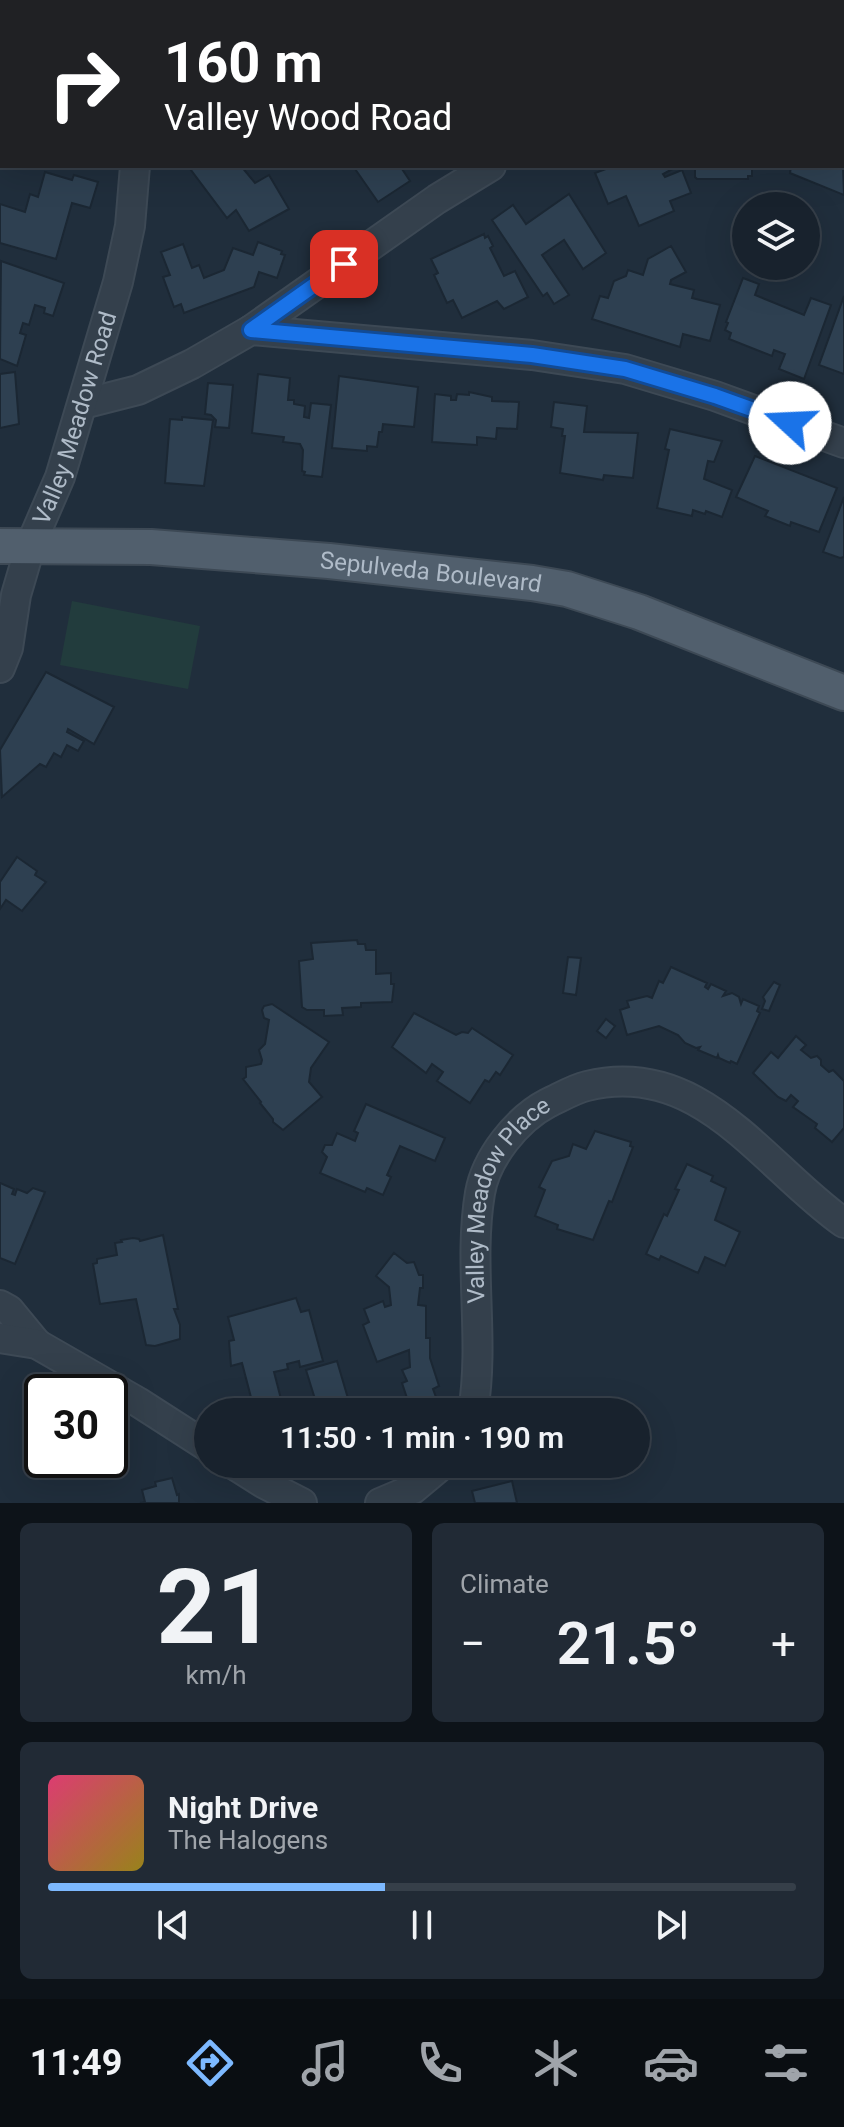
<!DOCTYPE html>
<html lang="en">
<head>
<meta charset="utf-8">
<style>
	body { margin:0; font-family:Roboto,sans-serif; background:#212a35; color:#f1f3f6; height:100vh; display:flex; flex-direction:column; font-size:30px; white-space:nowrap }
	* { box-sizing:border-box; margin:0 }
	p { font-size:26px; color:#9fa4aa }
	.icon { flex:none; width:44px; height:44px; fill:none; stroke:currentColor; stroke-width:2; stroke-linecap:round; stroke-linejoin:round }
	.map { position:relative; height:1503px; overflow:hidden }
	.drawer { display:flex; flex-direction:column; gap:20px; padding:20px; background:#0d1319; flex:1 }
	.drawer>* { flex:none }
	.hud { position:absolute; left:0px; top:0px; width:844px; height:168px; box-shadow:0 8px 32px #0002,0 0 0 2px #363f49; background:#202124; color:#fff; overflow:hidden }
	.tools { position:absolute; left:732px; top:192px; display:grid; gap:16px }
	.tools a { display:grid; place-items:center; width:88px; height:88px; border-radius:50%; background:#18222d; box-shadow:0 8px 32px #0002,0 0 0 2px #363f49; font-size:40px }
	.speed { position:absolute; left:24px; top:1374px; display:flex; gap:16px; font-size:40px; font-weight:700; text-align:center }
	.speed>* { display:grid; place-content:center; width:104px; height:104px; border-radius:50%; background:#18222d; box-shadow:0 8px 32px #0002,0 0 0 2px #363f49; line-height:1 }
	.speed .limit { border:4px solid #111; border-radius:12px; background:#fff; color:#111 }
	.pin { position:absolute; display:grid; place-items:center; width:68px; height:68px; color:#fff; margin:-34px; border-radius:16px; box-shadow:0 4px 12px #0006 }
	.me { position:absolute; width:88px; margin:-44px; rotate:290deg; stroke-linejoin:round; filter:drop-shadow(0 0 6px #0008) }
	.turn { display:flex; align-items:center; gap:28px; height:168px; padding:0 32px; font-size:36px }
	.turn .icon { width:104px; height:104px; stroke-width:2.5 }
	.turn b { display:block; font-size:56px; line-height:68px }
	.big { font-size:60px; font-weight:600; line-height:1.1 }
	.drawer .widget { flex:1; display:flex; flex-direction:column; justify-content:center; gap:12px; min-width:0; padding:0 28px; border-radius:12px; background:#212a35 }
	.drawer .dial { align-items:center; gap:0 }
	.dial b { font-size:104px; line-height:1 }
	.song { display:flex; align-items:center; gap:24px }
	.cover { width:96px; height:96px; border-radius:12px; background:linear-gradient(135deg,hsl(340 70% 55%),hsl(50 70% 35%)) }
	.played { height:8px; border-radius:4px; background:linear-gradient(90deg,#7db9ff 45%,#363f49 45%) }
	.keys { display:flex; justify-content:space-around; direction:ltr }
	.heat { display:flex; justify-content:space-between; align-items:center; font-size:44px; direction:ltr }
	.drawer .tiles { flex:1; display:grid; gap:20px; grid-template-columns:1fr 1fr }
	.widget:last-child { grid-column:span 2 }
	.trip { position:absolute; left:194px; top:1398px; width:456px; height:80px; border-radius:40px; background:#18222d; box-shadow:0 8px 32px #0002,0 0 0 2px #363f49; font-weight:600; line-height:80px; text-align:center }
	.menu { display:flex; height:128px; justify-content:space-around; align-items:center; background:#0a0e12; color:#9fa4aa }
	.menu .icon { width:56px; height:56px }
	.menu .active { color:#7db9ff }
	.menu b { font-size:36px; color:#f1f3f6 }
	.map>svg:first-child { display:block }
	.green { fill:#223c3d }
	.building { fill:#2e4051; stroke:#1b2733; stroke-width:2 }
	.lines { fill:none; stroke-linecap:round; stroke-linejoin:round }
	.minor-casing { stroke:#3d4955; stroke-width:32 }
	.major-casing { stroke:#3d4955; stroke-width:38 }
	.minor { stroke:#34404c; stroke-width:28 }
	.major { stroke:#515f6d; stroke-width:34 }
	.route-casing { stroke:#114b97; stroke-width:20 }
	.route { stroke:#1a73e8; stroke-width:14 }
	.labels { text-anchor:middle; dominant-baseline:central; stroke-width:8; stroke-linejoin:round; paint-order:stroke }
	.street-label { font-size:24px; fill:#afbbc8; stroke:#192531 }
</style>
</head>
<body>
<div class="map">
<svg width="844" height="1503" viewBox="0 0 844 1503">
	<rect width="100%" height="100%" fill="#202e3c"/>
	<path class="green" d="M 72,601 L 200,626 L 188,689 L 60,665 Z"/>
	<g class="building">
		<path d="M 0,0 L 100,0 L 2,2 L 2,22 Z"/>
		<path d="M 580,0 L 580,2 L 542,2 L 545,0 Z"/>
		<path d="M 618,0 L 711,0 L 694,2 Z"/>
		<path d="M 788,0 L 824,0 L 822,2 Z"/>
		<rect x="0" y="86" width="2" height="41"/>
		<path d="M 842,138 L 844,195 L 790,173 L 791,166 L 842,166 Z"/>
		<path d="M 188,166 L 241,166 L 255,183 L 269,175 L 289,209 L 249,231 L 236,210 L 227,218 Z"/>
		<path d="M 353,166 L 400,166 L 410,181 L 378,202 Z"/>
		<path d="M 604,166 L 678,166 L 663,174 L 665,177 L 682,170 L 691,193 L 670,201 L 674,211 L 639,226 L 626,196 L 608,204 L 595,173 L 606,169 Z"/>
		<path d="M 695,166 L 752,166 L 752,176 L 748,176 L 748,179 L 697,179 L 695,177 Z"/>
		<path d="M 45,172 L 72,180 L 74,175 L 98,182 L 90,208 L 72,203 L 56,259 L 0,243 L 0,204 L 25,212 L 30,194 L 38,197 Z"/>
		<path d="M 569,194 L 606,253 L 583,269 L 564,240 L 542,255 L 569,295 L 554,304 L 547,293 L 543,296 L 492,220 L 513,205 L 526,224 Z"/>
		<path d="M 484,234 L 485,238 L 488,236 L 493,246 L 490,248 L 504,276 L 515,271 L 528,297 L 504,309 L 497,301 L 462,318 L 453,300 L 447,303 L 434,275 L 438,273 L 431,259 Z"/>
		<path d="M 258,242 L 282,251 L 281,254 L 285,255 L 277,278 L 259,272 L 254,287 L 184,313 L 181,304 L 174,307 L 163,277 L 170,275 L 161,252 L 183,244 L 192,268 L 199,265 L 204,278 L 224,270 L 233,248 L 253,255 Z"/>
		<path d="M 671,246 L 686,272 L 671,280 L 670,284 L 694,290 L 692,298 L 720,305 L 710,341 L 683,334 L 680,347 L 592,319 L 600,296 L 608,298 L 614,281 L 626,276 L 628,270 L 643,275 L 648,259 Z"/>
		<path d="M 1,261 L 64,283 L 53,316 L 44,313 L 45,308 L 35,305 L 29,325 L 23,323 L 20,333 L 26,335 L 17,366 L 0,359 Z"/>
		<path d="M 743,278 L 759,284 L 755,295 L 804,315 L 811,298 L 831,305 L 804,379 L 779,369 L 785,354 L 774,350 L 772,356 L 729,339 L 731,333 L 725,330 L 728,323 L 726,322 Z"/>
		<path d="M 844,296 L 844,374 L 819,365 Z"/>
		<path d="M 15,372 L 19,424 L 0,428 L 0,374 Z"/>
		<path d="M 258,374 L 290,378 L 288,400 L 294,400 L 294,404 L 305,406 L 304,417 L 309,418 L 311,403 L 331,405 L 322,477 L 304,475 L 305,472 L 302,471 L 303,450 L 300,444 L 283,442 L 284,437 L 252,433 Z"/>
		<path d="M 339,376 L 418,387 L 414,427 L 383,424 L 382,432 L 379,432 L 377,447 L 367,446 L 367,451 L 332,448 Z"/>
		<path d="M 208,383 L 233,385 L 229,428 L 215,427 L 216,420 L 211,415 L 205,414 Z"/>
		<path d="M 469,392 L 492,397 L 492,401 L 519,402 L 517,429 L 497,428 L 496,439 L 477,437 L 477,445 L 432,442 L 435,394 L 451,396 L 451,400 L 456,400 L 457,394 L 469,395 Z"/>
		<path d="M 554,402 L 587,406 L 584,432 L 638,433 L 633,478 L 604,475 L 603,480 L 560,473 L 565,436 L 562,436 L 563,429 L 551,427 Z"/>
		<path d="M 182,417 L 213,420 L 204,486 L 165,483 L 170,419 L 182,420 Z"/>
		<path d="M 670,429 L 722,441 L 714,462 L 708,461 L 704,479 L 732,490 L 722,517 L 706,511 L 705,514 L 693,510 L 692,516 L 657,508 L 669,450 L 665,449 Z"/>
		<path d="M 755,456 L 837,488 L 819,532 L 791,522 L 790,526 L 765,516 L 768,511 L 736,497 Z"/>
		<path d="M 844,497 L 844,557 L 840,558 L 823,552 Z"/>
		<path d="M 46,672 L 114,707 L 94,744 L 68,729 L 67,732 L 84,741 L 78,751 L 67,745 L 61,757 L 54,753 L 46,767 L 40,764 L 2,797 L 0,750 Z"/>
		<path d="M 17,857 L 37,871 L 35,875 L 46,882 L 22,911 L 6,900 L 0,909 L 0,882 Z"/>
		<path d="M 357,940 L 358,944 L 365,944 L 366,950 L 376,950 L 376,974 L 391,973 L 391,984 L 394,984 L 392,1002 L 361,1003 L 361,1007 L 342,1008 L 343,1015 L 324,1016 L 324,1010 L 307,1010 L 302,1007 L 299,961 L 313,959 L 311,943 Z"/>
		<path d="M 568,957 L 581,958 L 576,995 L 563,993 Z"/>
		<path d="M 671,967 L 707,983 L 705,987 L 708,989 L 711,984 L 726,991 L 723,996 L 732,993 L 739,997 L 741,1004 L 743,999 L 759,1006 L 757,1011 L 760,1013 L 737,1064 L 731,1061 L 730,1063 L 719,1058 L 718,1055 L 717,1058 L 698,1050 L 700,1047 L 696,1048 L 685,1043 L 678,1035 L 659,1026 L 627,1035 L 620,1010 L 629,1007 L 627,1001 L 647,996 L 652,998 L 659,981 L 663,983 Z"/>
		<path d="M 774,982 L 780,985 L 769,1011 L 762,1009 L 765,1001 L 763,997 Z"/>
		<path d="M 272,1004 L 329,1042 L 311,1068 L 309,1082 L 322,1097 L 283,1130 L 273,1122 L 273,1119 L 260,1103 L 261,1102 L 243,1079 L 246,1077 L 246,1067 L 261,1064 L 262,1060 L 259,1050 L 265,1044 L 269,1020 L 264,1018 L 262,1010 L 264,1006 Z"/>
		<path d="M 414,1013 L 456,1035 L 462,1032 L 468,1033 L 472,1028 L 513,1055 L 500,1075 L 496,1072 L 489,1082 L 485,1080 L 470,1103 L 437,1081 L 443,1072 L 432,1064 L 426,1073 L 392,1047 Z"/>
		<path d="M 606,1019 L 615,1026 L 606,1038 L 597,1031 Z"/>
		<path d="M 796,1036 L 806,1045 L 801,1050 L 811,1058 L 817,1056 L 821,1060 L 821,1065 L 829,1072 L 833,1070 L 844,1081 L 844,1128 L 832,1142 L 815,1128 L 817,1124 L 793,1107 L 798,1101 L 791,1095 L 786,1101 L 778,1097 L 753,1073 L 771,1052 L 778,1058 Z"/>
		<path d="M 366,1104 L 445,1138 L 435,1161 L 400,1146 L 387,1175 L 391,1177 L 383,1195 L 367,1188 L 365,1192 L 320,1173 L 327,1157 L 322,1152 L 325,1145 L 332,1145 L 337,1133 L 355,1141 L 358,1133 L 354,1131 Z"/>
		<path d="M 595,1131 L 631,1142 L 630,1146 L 633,1147 L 612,1202 L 609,1201 L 593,1240 L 557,1229 L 558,1225 L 535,1216 L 545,1190 L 539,1187 L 552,1161 L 569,1156 L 573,1144 L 586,1149 Z"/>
		<path d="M 687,1164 L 713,1176 L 711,1181 L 726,1188 L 715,1220 L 740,1232 L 725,1266 L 705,1257 L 698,1273 L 661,1256 L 659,1260 L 646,1254 L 664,1214 L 667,1216 L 679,1190 L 675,1189 Z"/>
		<path d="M 0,1183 L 14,1189 L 12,1194 L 15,1195 L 17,1189 L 27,1193 L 33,1188 L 45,1192 L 15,1264 L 0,1258 Z"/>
		<path d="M 163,1235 L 178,1309 L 174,1309 L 180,1325 L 180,1339 L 155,1346 L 146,1345 L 136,1299 L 100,1304 L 93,1264 L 97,1263 L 97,1259 L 117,1255 L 115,1243 L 122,1242 L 121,1240 L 133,1238 L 139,1239 L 140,1241 Z"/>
		<path d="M 394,1253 L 407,1263 L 414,1262 L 419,1275 L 423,1275 L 423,1288 L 420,1288 L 418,1305 L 426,1306 L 426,1338 L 430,1338 L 430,1358 L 439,1386 L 433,1389 L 437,1400 L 411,1410 L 402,1383 L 407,1381 L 402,1370 L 410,1367 L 409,1350 L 377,1362 L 363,1325 L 369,1322 L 364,1309 L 383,1301 L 385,1307 L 391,1305 L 389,1287 L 376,1276 Z"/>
		<path d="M 296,1298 L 301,1312 L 309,1310 L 323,1361 L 300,1367 L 299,1361 L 287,1364 L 288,1369 L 274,1372 L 281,1399 L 253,1405 L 242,1363 L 231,1366 L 229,1341 L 234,1340 L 228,1317 Z"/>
		<path d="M 337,1361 L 352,1412 L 319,1412 L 306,1370 Z"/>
		<path d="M 172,1478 L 177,1495 L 179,1494 L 179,1503 L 140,1503 L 145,1502 L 142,1490 L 156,1486 L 155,1482 Z"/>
		<path d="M 512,1481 L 517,1503 L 475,1503 L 472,1491 Z"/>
	</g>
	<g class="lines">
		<g class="minor-casing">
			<g id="minor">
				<path d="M 143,2 L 143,0"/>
				<path d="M 750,2 L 750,0"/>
				<path d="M 842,73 L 844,73"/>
				<path d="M 251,330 L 437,199 L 491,166"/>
				<path d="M 83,404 L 138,390 L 192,364 L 251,330 L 532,355 L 625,369 L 715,396 L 844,443"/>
				<path id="s1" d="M 0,668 L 8,648 L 16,595 L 31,544 L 60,477 L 118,282 L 130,226 L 135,166"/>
				<path d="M 0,1305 L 9,1310 L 37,1344"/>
				<path d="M 0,1338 L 37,1344 L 138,1402 L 208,1447"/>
				<path id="s2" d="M 473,1412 C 485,1339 468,1265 480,1193 C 486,1158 517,1119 548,1103 C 561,1097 574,1089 587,1086 C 701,1058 763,1166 844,1223"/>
				<path d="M 233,1464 L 263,1483 L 302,1503"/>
				<path d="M 380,1503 L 413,1489 L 443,1464"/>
			</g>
		</g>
		<g class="major-casing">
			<g id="major">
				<path id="s3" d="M 0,546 L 151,547 L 329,561 L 532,583 L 567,589 L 639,612 L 844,693"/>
			</g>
		</g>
		<use href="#minor" class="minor"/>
		<use href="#major" class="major"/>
	</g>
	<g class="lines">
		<g class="route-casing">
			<path id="route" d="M 344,264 L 251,330 L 532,355 L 625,369 L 715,396 L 790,423"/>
		</g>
		<use href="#route" class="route"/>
	</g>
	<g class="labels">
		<g class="street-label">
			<text stroke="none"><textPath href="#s1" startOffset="262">Valley Meadow Road</textPath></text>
			<text stroke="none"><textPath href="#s3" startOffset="432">Sepulveda Boulevard</textPath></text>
			<text stroke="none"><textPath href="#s2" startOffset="222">Valley Meadow Place</textPath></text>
		</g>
	</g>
</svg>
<div class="tools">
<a><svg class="icon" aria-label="layers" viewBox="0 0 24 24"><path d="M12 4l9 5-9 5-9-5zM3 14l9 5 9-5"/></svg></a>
</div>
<div class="speed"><div class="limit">30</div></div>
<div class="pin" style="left:344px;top:264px;background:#d93025"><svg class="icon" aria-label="arrive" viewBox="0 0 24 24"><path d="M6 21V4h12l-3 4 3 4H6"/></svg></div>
<svg class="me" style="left:790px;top:423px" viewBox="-20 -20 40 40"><circle r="19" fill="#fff"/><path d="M0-13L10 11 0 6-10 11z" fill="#1a73e8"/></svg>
<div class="trip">11:50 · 1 min · 190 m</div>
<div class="hud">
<div class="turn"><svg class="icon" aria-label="right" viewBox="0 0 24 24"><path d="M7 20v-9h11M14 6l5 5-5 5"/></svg><div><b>160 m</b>Valley Wood Road</div></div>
</div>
</div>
<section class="drawer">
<div class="tiles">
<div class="widget dial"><b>21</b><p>km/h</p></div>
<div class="widget"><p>Climate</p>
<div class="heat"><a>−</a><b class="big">21.5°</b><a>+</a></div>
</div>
<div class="widget">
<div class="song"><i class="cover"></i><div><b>Night Drive</b><p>The Halogens</p></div></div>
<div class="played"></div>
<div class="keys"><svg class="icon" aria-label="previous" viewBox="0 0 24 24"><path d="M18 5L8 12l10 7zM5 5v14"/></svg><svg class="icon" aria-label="pause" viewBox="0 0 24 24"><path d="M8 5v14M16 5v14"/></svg><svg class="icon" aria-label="next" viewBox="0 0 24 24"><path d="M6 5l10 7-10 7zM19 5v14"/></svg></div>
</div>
</div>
</section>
<nav class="menu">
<b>11:49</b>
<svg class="icon active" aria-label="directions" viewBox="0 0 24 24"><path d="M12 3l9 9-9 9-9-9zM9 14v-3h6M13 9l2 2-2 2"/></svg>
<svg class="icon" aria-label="music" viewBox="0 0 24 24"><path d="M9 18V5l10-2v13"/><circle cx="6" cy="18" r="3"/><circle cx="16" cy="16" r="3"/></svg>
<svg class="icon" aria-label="phone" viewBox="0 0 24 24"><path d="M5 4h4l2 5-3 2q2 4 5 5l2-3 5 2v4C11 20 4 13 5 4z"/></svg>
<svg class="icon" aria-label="climate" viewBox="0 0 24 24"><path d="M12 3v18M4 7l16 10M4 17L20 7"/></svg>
<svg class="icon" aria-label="car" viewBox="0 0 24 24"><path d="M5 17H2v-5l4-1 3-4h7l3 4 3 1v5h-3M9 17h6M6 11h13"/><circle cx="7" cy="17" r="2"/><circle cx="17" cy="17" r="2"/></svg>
<svg class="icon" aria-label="filters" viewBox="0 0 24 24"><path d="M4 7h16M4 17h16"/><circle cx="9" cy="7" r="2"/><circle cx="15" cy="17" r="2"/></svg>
</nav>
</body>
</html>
